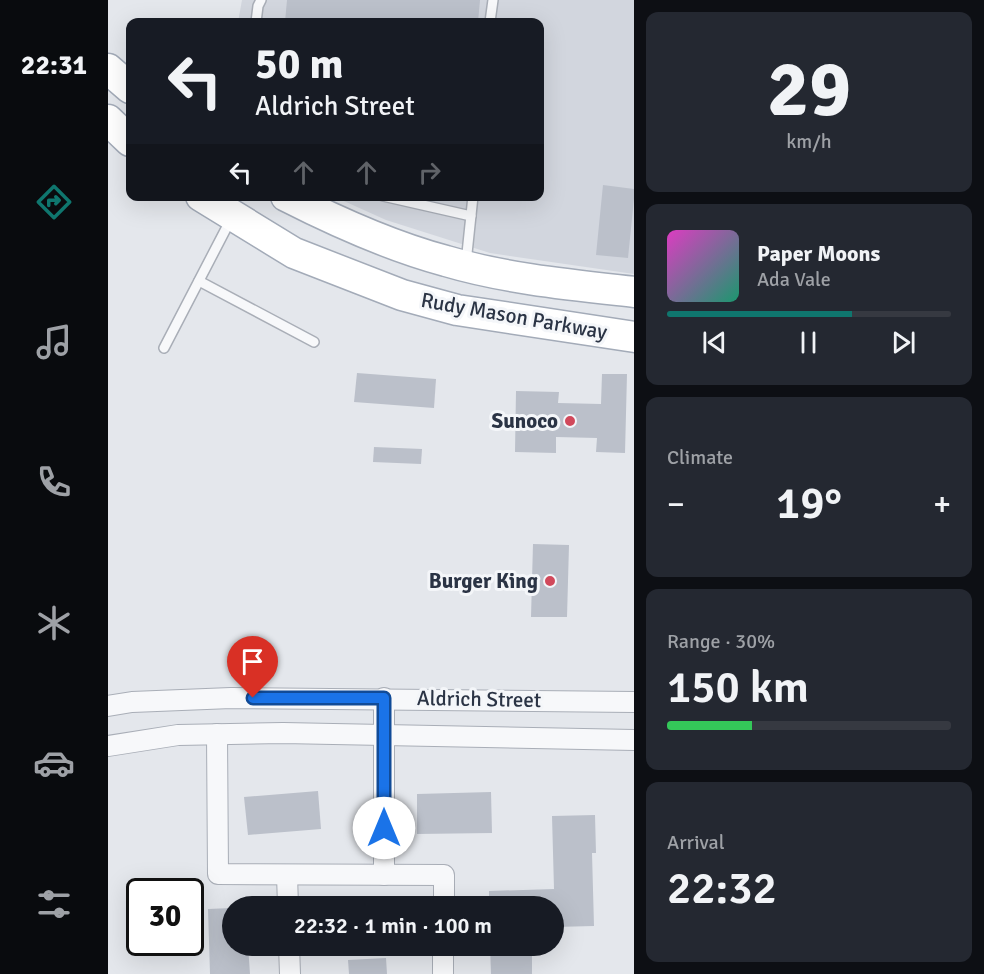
<!DOCTYPE html>
<html lang="en">
<head>
<meta charset="utf-8">
<style>
	body { margin:0; font-family:Signika,sans-serif; background:#242831; color:#f1f3f6; height:100vh; display:flex; flex-direction:column; font-size:22px; white-space:nowrap }
	* { box-sizing:border-box; margin:0 }
	p { font-size:20px; color:#9ea1a6 }
	.icon { flex:none; width:33px; height:33px; fill:none; stroke:currentColor; stroke-width:2; stroke-linecap:round; stroke-linejoin:round }
	.map { position:relative; flex:1; overflow:hidden }
	.panel { display:flex; flex-direction:column; gap:12px; padding:12px; background:#0d0f14; width:350px }
	.panel>* { flex:none }
	.top-card { position:absolute; left:18px; top:18px; width:418px; height:183px; border-radius:12px; box-shadow:0 6px 24px #0002; background:#171b24; color:#f1f3f6; overflow:hidden }
	.speed { position:absolute; left:18px; top:878px; display:flex; gap:12px; font-size:30px; font-weight:700; text-align:center }
	.speed>* { display:grid; place-content:center; width:78px; height:78px; border-radius:50%; background:#171b24; box-shadow:0 6px 24px #0002; line-height:1 }
	.speed .limit { border:3px solid #111; border-radius:9px; background:#fff; color:#111 }
	.pin { position:absolute; display:grid; place-items:center; width:51px; height:51px; color:#fff; margin:-62px -26px; border-radius:50% 50% 50% 0; rotate:-45deg; box-shadow:0 0 6px #0007 }
	.pin .icon { rotate:45deg }
	.me { position:absolute; width:66px; margin:-33px; rotate:0deg; stroke-linejoin:round; filter:drop-shadow(0 0 4px #0008) }
	.turn { display:flex; align-items:center; gap:21px; height:126px; padding:0 30px; font-size:27px }
	.turn .icon { width:78px; height:78px; stroke-width:2.5 }
	.turn b { display:block; font-size:42px; line-height:51px }
	.lanes { display:flex; align-items:center; height:57px; padding:0 30px; background:#0003; justify-content:center; gap:30px; direction:ltr }
	.lanes .off { opacity:.35 }
	.big { font-size:45px; font-weight:600; line-height:1.1 }
	.panel .card { flex:1; display:flex; flex-direction:column; justify-content:center; gap:9px; min-width:0; padding:0 21px; border-radius:12px; background:#242831 }
	.panel .dial { align-items:center; gap:0 }
	.dial b { font-size:78px; line-height:1 }
	.song { display:flex; align-items:center; gap:18px }
	.cover { width:72px; height:72px; border-radius:9px; background:linear-gradient(135deg,hsl(310 70% 55%),hsl(160 70% 35%)) }
	.played { height:6px; border-radius:3px; background:linear-gradient(90deg,#0f766e 65%,#363941 65%) }
	.keys { display:flex; justify-content:space-around; direction:ltr }
	.heat { display:flex; justify-content:space-between; align-items:center; font-size:33px; direction:ltr }
	.charge { height:9px; border-radius:4px; background:linear-gradient(90deg,#34c759 30%,#363941 0) }
	.trip { position:absolute; left:114px; top:896px; width:342px; height:60px; border-radius:30px; background:#171b24; box-shadow:0 6px 24px #0002; font-weight:600; line-height:60px; text-align:center }
	main { display:flex; flex:1; min-height:0 }
	.tab-bar { display:flex; flex-direction:column; width:108px; justify-content:space-around; align-items:center; background:#090b0e; color:#9ea1a6 }
	.tab-bar .icon { width:42px; height:42px }
	.tab-bar .current { color:#0f766e }
	.tab-bar b { font-size:27px; color:#f1f3f6 }
	.map>svg:first-child { display:block }
	.built { fill:#d2d6de }
	.building { fill:#bbc0ca }
	.lines { fill:none; stroke-linecap:round; stroke-linejoin:round }
	.service-casing { stroke:#a9aeb7; stroke-width:12 }
	.minor-casing { stroke:#a9aeb7; stroke-width:22 }
	.primary-casing { stroke:#a3abb8; stroke-width:33 }
	.service { stroke:#f7f8fa; stroke-width:9 }
	.minor { stroke:#f7f8fa; stroke-width:20 }
	.primary { stroke:#fff; stroke-width:30 }
	.route-casing { stroke:#114b97; stroke-width:15 }
	.route { stroke:#1a73e8; stroke-width:10 }
	.poi-dot { fill:#d1495b; stroke:#f4f6f9; stroke-width:2 }
	.labels { text-anchor:middle; dominant-baseline:central; stroke-width:6; stroke-linejoin:round; paint-order:stroke }
	.street-label { font-size:21px; fill:#2b3445; stroke:#f4f6f9 }
	.poi-label { font-size:21px; font-weight:bold; fill:#2b3445; stroke:#f4f6f9; text-anchor:end }
</style>
</head>
<body>
<main>
<nav class="tab-bar">
<b>22:31</b>
<svg class="icon current" aria-label="directions" viewBox="0 0 24 24"><path d="M12 3l9 9-9 9-9-9zM9 14v-3h6M13 9l2 2-2 2"/></svg>
<svg class="icon" aria-label="music" viewBox="0 0 24 24"><path d="M9 18V5l10-2v13"/><circle cx="6" cy="18" r="3"/><circle cx="16" cy="16" r="3"/></svg>
<svg class="icon" aria-label="phone" viewBox="0 0 24 24"><path d="M5 4h4l2 5-3 2q2 4 5 5l2-3 5 2v4C11 20 4 13 5 4z"/></svg>
<svg class="icon" aria-label="climate" viewBox="0 0 24 24"><path d="M12 3v18M4 7l16 10M4 17L20 7"/></svg>
<svg class="icon" aria-label="car" viewBox="0 0 24 24"><path d="M5 17H2v-5l4-1 3-4h7l3 4 3 1v5h-3M9 17h6M6 11h13"/><circle cx="7" cy="17" r="2"/><circle cx="17" cy="17" r="2"/></svg>
<svg class="icon" aria-label="filters" viewBox="0 0 24 24"><path d="M4 7h16M4 17h16"/><circle cx="9" cy="7" r="2"/><circle cx="15" cy="17" r="2"/></svg>
</nav>
<div class="map">
<svg width="527" height="974" viewBox="0 0 527 974">
	<rect width="100%" height="100%" fill="#e4e7ec"/>
	<path class="built" d="M 134,0 L 526,0 L 526,274 L 382,253 L 278,220 L 227,197 L 432,196 L 432,22 L 130,22 Z"/>
	<g class="building">
		<path d="M 179,0 L 372,0 L 370,22 L 177,22 Z"/>
		<path d="M 495,185 L 527,189 L 520,258 L 488,255 Z"/>
		<path d="M 249,373 L 328,379 L 326,408 L 246,402 Z"/>
		<path d="M 494,374 L 519,374 L 517,453 L 488,452 L 489,438 L 448,437 L 448,453 L 407,452 L 408,391 L 451,392 L 450,403 L 493,404 Z"/>
		<path d="M 266,447 L 314,449 L 313,464 L 265,462 Z"/>
		<path d="M 425,544 L 461,545 L 459,617 L 423,617 Z"/>
		<path d="M 210,791 L 213,829 L 140,835 L 136,797 Z"/>
		<path d="M 383,792 L 384,833 L 309,834 L 309,794 Z"/>
		<path d="M 487,815 L 488,853 L 484,853 L 486,926 L 446,927 L 446,906 L 381,906 L 381,891 L 446,889 L 444,816 Z"/>
		<path d="M 124,908 L 124,945 L 140,945 L 142,974 L 102,974 L 100,909 Z"/>
		<path d="M 382,945 L 424,945 L 424,974 L 383,974 Z"/>
		<path d="M 278,958 L 279,974 L 241,974 L 240,960 Z"/>
	</g>
	<g class="lines">
		<g class="service-casing">
			<g id="service">
				<path d="M 148,22 L 150,6 L 153,0"/>
				<path d="M 382,22 L 385,0"/>
				<path d="M 275,196 L 363,216"/>
				<path d="M 358,263 L 365,196"/>
				<path d="M 91,281 L 206,342"/>
				<path d="M 56,348 L 123,219"/>
			</g>
		</g>
		<g class="minor-casing">
			<g id="minor">
				<path d="M 276,698 L 276,875"/>
				<path d="M 0,706 L 24,702 L 123,698 L 527,702"/>
				<path d="M 109,734 L 110,874 L 336,875 L 336,906"/>
				<path d="M 0,746 L 70,735 L 175,733 L 527,740"/>
				<path d="M 179,875 L 180,906"/>
				<path d="M 181,945 L 182,974"/>
				<path d="M 335,974 L 335,945"/>
			</g>
		</g>
		<g class="primary-casing">
			<g id="primary">
				<path d="M 0,69 L 22,88"/>
				<path d="M 0,120 L 22,141"/>
				<path d="M 93,196 L 186,253 L 294,295 L 349,310 L 527,337"/>
				<path d="M 178,196 C 229,222 282,246 338,261 C 399,279 464,285 527,292"/>
			</g>
		</g>
		<use href="#service" class="service"/>
		<use href="#minor" class="minor"/>
		<use href="#primary" class="primary"/>
	</g>
	<g class="lines">
		<g class="route-casing">
			<path id="route" d="M 145,698 L 276,698 L 276,828"/>
		</g>
		<use href="#route" class="route"/>
	</g>
	<g class="poi-dot">
		<circle cx="462" cy="421" r="6"/>
		<circle cx="442" cy="581" r="6"/>
	</g>
	<g class="labels">
		<g class="street-label">
			<text transform="translate(406 316) rotate(10)">Rudy Mason Parkway</text>
			<text transform="translate(371 699) rotate(1)">Aldrich Street</text>
		</g>
		<g class="poi-label">
			<text x="450" y="421">Sunoco</text>
			<text x="430" y="581">Burger King</text>
		</g>
	</g>
</svg>
<div class="speed"><div class="limit">30</div></div>
<div class="pin" style="left:145px;top:698px;background:#d93025"><svg class="icon" aria-label="arrive" viewBox="0 0 24 24"><path d="M6 21V4h12l-3 4 3 4H6"/></svg></div>
<svg class="me" style="left:276px;top:828px" viewBox="-20 -20 40 40"><circle r="19" fill="#fff"/><path d="M0-13L10 11 0 6-10 11z" fill="#1a73e8"/></svg>
<div class="trip">22:32 · 1 min · 100 m</div>
<div class="top-card">
<div class="turn"><svg class="icon" aria-label="left" viewBox="0 0 24 24"><path d="M17 20v-9H6M10 6l-5 5 5 5"/></svg><div><b>50 m</b>Aldrich Street</div></div>
<div class="lanes"><svg class="icon" aria-label="left" viewBox="0 0 24 24"><path d="M17 20v-9H6M10 6l-5 5 5 5"/></svg><svg class="icon off" aria-label="ahead" viewBox="0 0 24 24"><path d="M12 20V5M6 11l6-6 6 6"/></svg><svg class="icon off" aria-label="ahead" viewBox="0 0 24 24"><path d="M12 20V5M6 11l6-6 6 6"/></svg><svg class="icon off" aria-label="right" viewBox="0 0 24 24"><path d="M7 20v-9h11M14 6l5 5-5 5"/></svg></div>
</div>
</div>
<section class="panel">
<div class="card dial"><b>29</b><p>km/h</p></div>
<div class="card">
<div class="song"><i class="cover"></i><div><b>Paper Moons</b><p>Ada Vale</p></div></div>
<div class="played"></div>
<div class="keys"><svg class="icon" aria-label="previous" viewBox="0 0 24 24"><path d="M18 5L8 12l10 7zM5 5v14"/></svg><svg class="icon" aria-label="pause" viewBox="0 0 24 24"><path d="M8 5v14M16 5v14"/></svg><svg class="icon" aria-label="next" viewBox="0 0 24 24"><path d="M6 5l10 7-10 7zM19 5v14"/></svg></div>
</div>
<div class="card"><p>Climate</p>
<div class="heat"><a>−</a><b class="big">19°</b><a>+</a></div>
</div>
<div class="card"><p>Range · 30%</p><b class="big">150 km</b><div class="charge"></div></div>
<div class="card"><p>Arrival</p><b class="big">22:32</b></div>
</section>
</main>
</body>
</html>
